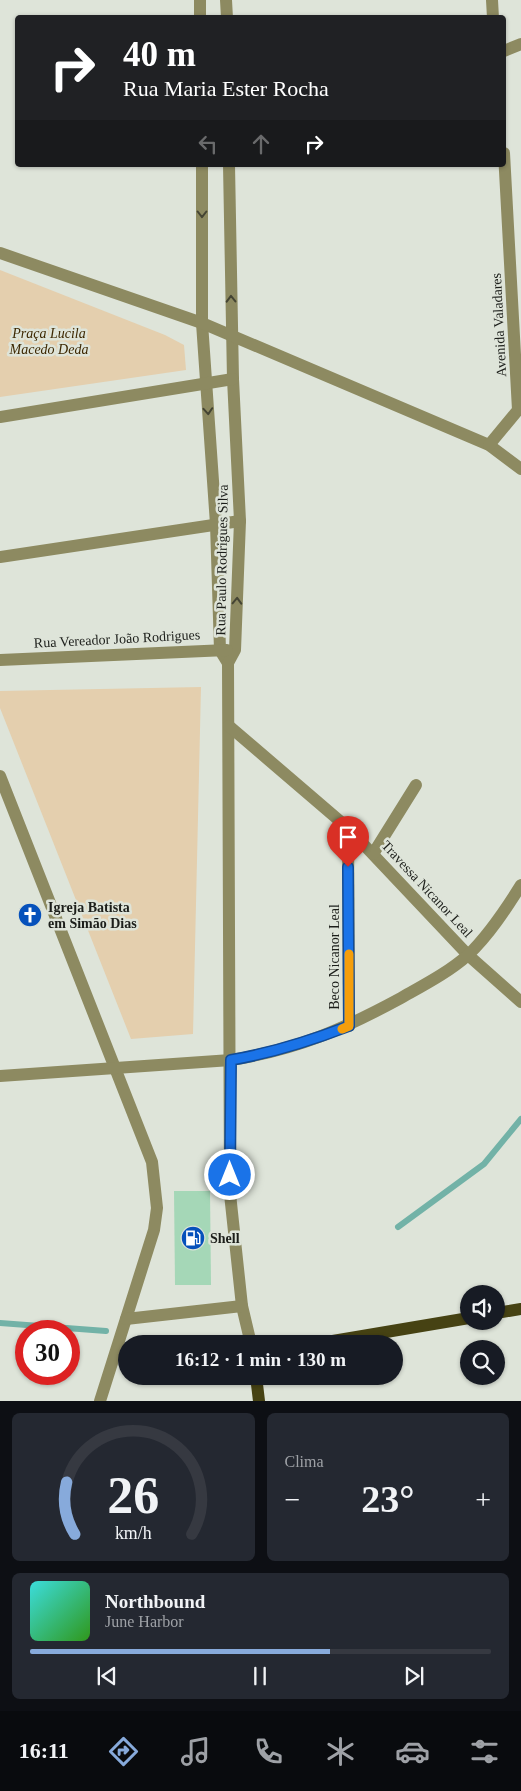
<!DOCTYPE html>
<html lang="pt">
<head>
<meta charset="utf-8">
<style>
	body { margin:0; font-family:"Times New Roman",serif; background:#242831; color:#f1f3f6; height:100vh; display:flex; flex-direction:column; font-size:19px; white-space:nowrap }
	* { box-sizing:border-box; margin:0 }
	p { font-size:16px; color:#9ea1a6 }
	.icon { flex:none; width:28px; height:28px; fill:none; stroke:currentColor; stroke-width:2; stroke-linecap:round; stroke-linejoin:round }
	.map { position:relative; height:1401px; overflow:hidden }
	.drawer { display:flex; flex-direction:column; gap:12px; padding:12px; background:#0d0f14; flex:1 }
	.drawer>* { flex:none }
	.hud { position:absolute; left:15px; top:15px; width:491px; height:152px; border-radius:5px; box-shadow:0 1px 4px #0004; background:#202124; color:#fff; overflow:hidden }
	.controls { position:absolute; left:460px; top:1285px; display:grid; gap:10px }
	.controls a { display:grid; place-items:center; width:45px; height:45px; border-radius:50%; background:#171b24; box-shadow:0 1px 4px #0004; font-size:25px }
	.speed { position:absolute; left:15px; top:1320px; display:flex; gap:10px; font-size:25px; font-weight:700; text-align:center }
	.speed>* { display:grid; place-content:center; width:65px; height:65px; border-radius:50%; background:#171b24; box-shadow:0 1px 4px #0004; line-height:1 }
	.speed .limit { border:8px solid #d22; background:#fff; color:#111 }
	.pin { position:absolute; display:grid; place-items:center; width:42px; height:42px; color:#fff; margin:-51px -21px; border-radius:50% 50% 50% 0; rotate:-45deg; box-shadow:0 0 5px #0007 }
	.pin .icon { rotate:45deg }
	.me { position:absolute; width:55px; margin:-28px; rotate:0deg; stroke-linejoin:round; filter:drop-shadow(0 0 4px #0008) }
	.turn { display:flex; align-items:center; gap:18px; height:105px; padding:0 25px; font-size:22px }
	.turn .icon { width:65px; height:65px; stroke-width:2.5 }
	.turn b { display:block; font-size:35px; line-height:42px }
	.lanes { display:flex; align-items:center; height:48px; padding:0 25px; background:#0003; justify-content:center; gap:25px; direction:ltr }
	.lanes .off { opacity:.35 }
	.big { font-size:38px; font-weight:600; line-height:1.1 }
	.drawer .widget { flex:1; display:flex; flex-direction:column; justify-content:center; gap:8px; min-width:0; padding:0 18px; border-radius:8px; background:#242831 }
	.drawer .dial { align-items:center; gap:0 }
	.dial svg { height:130px; overflow:visible; fill:none; stroke:#363941; stroke-width:7; stroke-linecap:round; text-anchor:middle }
	.dial text { fill:#f1f3f6; stroke:none }
	.song { display:flex; align-items:center; gap:15px }
	.cover { width:60px; height:60px; border-radius:8px; background:linear-gradient(135deg,hsl(180 70% 55%),hsl(110 70% 35%)) }
	.played { height:5px; border-radius:2px; background:linear-gradient(90deg,#87aadb 65%,#363941 65%) }
	.keys { display:flex; justify-content:space-around; direction:ltr }
	.heat { display:flex; justify-content:space-between; align-items:center; font-size:28px; direction:ltr }
	.drawer .tiles { flex:1; display:grid; gap:12px; grid-template-columns:1fr 1fr }
	.widget:last-child { grid-column:span 2 }
	.trip { position:absolute; left:118px; top:1335px; width:285px; height:50px; border-radius:25px; background:#171b24; box-shadow:0 1px 4px #0004; font-weight:600; line-height:50px; text-align:center }
	.tab-bar { display:flex; height:80px; justify-content:space-around; align-items:center; background:#090b0e; color:#9ea1a6 }
	.tab-bar .icon { width:35px; height:35px }
	.tab-bar .on { color:#87aadb }
	.tab-bar b { font-size:22px; color:#f1f3f6 }
	.map>svg:first-child { display:block }
	.green { fill:#e4cfae }
	.lines { fill:none; stroke-linecap:round; stroke-linejoin:round }
	.stream { stroke:#72b2a7; stroke-width:6 }
	.building { fill:#a5d7b7 }
	.minor { stroke:#8d8a61; stroke-width:12 }
	.major { stroke:#464213; stroke-width:12 }
	.oneway { stroke:#443 }
	.route-casing { stroke:#114b97; stroke-width:12 }
	.route { stroke:#1a73e8; stroke-width:9 }
	.slow { stroke:#f59e0b; stroke-width:9 }
	.labels { text-anchor:middle; dominant-baseline:central; stroke-width:5; stroke-linejoin:round; paint-order:stroke }
	.street-label { font-size:14px; fill:#1c1e1a; stroke:#dee4d9 }
	.park-label { font-size:14px; font-style:italic; fill:#3d2802; stroke:#dee4d9 }
	.poi-label { font-size:14px; font-weight:bold; fill:#1c1e1a; stroke:#dee4d9; text-anchor:start }
</style>
</head>
<body>
<div class="map">
<svg width="521" height="1401" viewBox="0 0 521 1401">
	<rect width="100%" height="100%" fill="#dee4d9"/>
	<g class="green">
		<path d="M 0,270 L 165,335 L 184,345 L 186,370 L 0,397 Z"/>
		<path d="M 201,687 L 193,1034 L 131,1039 L 0,708 L 0,691 Z"/>
	</g>
	<g class="lines">
		<g class="stream">
			<path d="M 398,1227 L 484,1164 L 521,1119"/>
			<path d="M 0,1323 L 106,1331"/>
		</g>
	</g>
	<path class="building" d="M 174,1191 L 210,1191 L 211,1285 L 175,1285 Z"/>
	<g class="lines">
		<g class="minor">
			<path d="M 200,0 L 200,18"/>
			<path d="M 226,0 L 227,18"/>
			<path d="M 492,0 L 493,18"/>
			<path d="M 504,51 L 521,44"/>
			<path d="M 202,165 L 202,323 L 216,524 L 220,650 L 228,663"/>
			<path d="M 229,165 L 233,379 L 240,521 L 235,650 L 228,663 L 230,1194 L 242,1306 L 251,1344"/>
			<path d="M 0,253 L 202,323 L 489,445 L 521,469"/>
			<path d="M 0,417 L 233,379"/>
			<path d="M 489,445 L 518,410 L 504,153"/>
			<path d="M 0,557 L 240,521"/>
			<path d="M 0,660 L 227,650"/>
			<path d="M 229,726 L 348,828 L 468,955 L 521,1002"/>
			<path d="M 0,776 L 152,1162 L 157,1208 L 154,1230 L 100,1401"/>
			<path d="M 348,828 L 349,1026"/>
			<path d="M 373,854 L 416,785"/>
			<path d="M 0,1076 L 231,1060 C 298,1049 342,1030 401,998 C 424,985 449,972 468,955 C 489,935 506,909 521,885"/>
			<path d="M 126,1319 L 242,1306"/>
		</g>
		<g class="major">
			<path d="M 496,1313 L 521,1309"/>
			<path d="M 315,1344 L 469,1318"/>
			<path d="M 256,1376 L 259,1401"/>
		</g>
	</g>
	<defs><path id="oneway-chevron" d="M-2-3.5L2.5 0L-2 3.5" fill="none" stroke-width="1.6" stroke-linecap="round" stroke-linejoin="round" transform="scale(1.25)"/></defs>
	<g class="oneway">
		<use href="#oneway-chevron" transform="translate(202 214) rotate(90)"/>
		<use href="#oneway-chevron" transform="translate(231 299) rotate(-91)"/>
		<use href="#oneway-chevron" transform="translate(208 411) rotate(86)"/>
		<use href="#oneway-chevron" transform="translate(237 601) rotate(-88)"/>
	</g>
	<g class="lines">
		<g class="route-casing">
			<path id="route" d="M 230,1175 L 231,1060 C 272,1053 310,1041 349,1026 L 348,867"/>
		</g>
		<use href="#route" class="route"/>
		<path class="slow" d="M 342,1029 L 349,1026 L 349,954"/>
	</g>
	<defs>
		<g id="church-disc" transform="scale(1.25)"><circle r="9.5" fill="#0651bb" stroke="#dee4d9"/><path d="M-1.2-6h2.4v3.5h3.3v2.4h-3.3V6h-2.4V-.1h-3.3v-2.4h3.3Z" fill="#fff"/></g>
		<g id="fuel-disc" transform="scale(1.25)"><circle r="9.5" fill="#0651bb" stroke="#dee4d9"/><path d="M-5.5-6h7V0h2V4h1.3V-2.5L3-4.5l.8-.8L6-3V5H2.5V1h-1V6h-7ZM-4.2-4.7v3.2H.2V-4.7Z" fill="#fff"/></g>
	</defs>
	<g fill-rule="evenodd">
		<use href="#church-disc" x="30" y="915"/>
		<use href="#fuel-disc" x="193" y="1238"/>
	</g>
	<g class="labels">
		<g class="street-label">
			<text transform="translate(499 325) rotate(-93)">Avenida Valadares</text>
			<text transform="translate(222 560) rotate(-89)">Rua Paulo Rodrigues Silva</text>
			<text transform="translate(117 639) rotate(-3)">Rua Vereador João Rodrigues</text>
			<text transform="translate(427 889) rotate(47)">Travessa Nicanor Leal</text>
			<text transform="translate(334 957) rotate(-90)">Beco Nicanor Leal</text>
		</g>
		<g class="park-label">
			<text x="49" y="333">Praça Lucila<tspan x="49" dy="16">Macedo Deda</tspan></text>
		</g>
		<g class="poi-label">
			<text x="48" y="907">Igreja Batista<tspan x="48" dy="16">em Simão Dias</tspan></text>
			<text x="210" y="1238">Shell</text>
		</g>
	</g>
</svg>
<div class="controls">
<a><svg class="icon" aria-label="sound" viewBox="0 0 24 24"><path d="M4 9h4l5-4v14l-5-4H4zM17 9q2 3 0 6"/></svg></a>
<a><svg class="icon" aria-label="search" viewBox="0 0 24 24"><circle cx="10" cy="10" r="6"/><path d="M15 15l6 6"/></svg></a>
</div>
<div class="speed"><div class="limit">30</div></div>
<div class="pin" style="left:348px;top:867px;background:#d93025"><svg class="icon" aria-label="arrive" viewBox="0 0 24 24"><path d="M6 21V4h12l-3 4 3 4H6"/></svg></div>
<svg class="me" style="left:230px;top:1175px" viewBox="-20 -20 40 40"><circle r="17" fill="#1a73e8" stroke="#fff" stroke-width="3"/><path d="M0-11L8 9 0 5-8 9z" fill="#fff"/></svg>
<div class="trip">16:12 · 1 min · 130 m</div>
<div class="hud">
<div class="turn"><svg class="icon" aria-label="right" viewBox="0 0 24 24"><path d="M7 20v-9h11M14 6l5 5-5 5"/></svg><div><b>40 m</b>Rua Maria Ester Rocha</div></div>
<div class="lanes"><svg class="icon off" aria-label="left" viewBox="0 0 24 24"><path d="M17 20v-9H6M10 6l-5 5 5 5"/></svg><svg class="icon off" aria-label="ahead" viewBox="0 0 24 24"><path d="M12 20V5M6 11l6-6 6 6"/></svg><svg class="icon" aria-label="right" viewBox="0 0 24 24"><path d="M7 20v-9h11M14 6l5 5-5 5"/></svg></div>
</div>
</div>
<section class="drawer">
<div class="tiles">
<div class="widget dial"><svg viewBox="0 0 100 80">
<path d="M14 69A42 42 0 1 1 86 69"/>
<path d="M14 69A42 42 0 0 1 9 37" stroke="#87aadb"/>
<text x="50" y="56" font-size="32" font-weight="700">26</text>
<text x="50" y="72" font-size="11">km/h</text>
</svg></div>
<div class="widget"><p>Clima</p>
<div class="heat"><a>−</a><b class="big">23°</b><a>+</a></div>
</div>
<div class="widget">
<div class="song"><i class="cover"></i><div><b>Northbound</b><p>June Harbor</p></div></div>
<div class="played"></div>
<div class="keys"><svg class="icon" aria-label="previous" viewBox="0 0 24 24"><path d="M18 5L8 12l10 7zM5 5v14"/></svg><svg class="icon" aria-label="pause" viewBox="0 0 24 24"><path d="M8 5v14M16 5v14"/></svg><svg class="icon" aria-label="next" viewBox="0 0 24 24"><path d="M6 5l10 7-10 7zM19 5v14"/></svg></div>
</div>
</div>
</section>
<nav class="tab-bar">
<b>16:11</b>
<svg class="icon on" aria-label="directions" viewBox="0 0 24 24"><path d="M12 3l9 9-9 9-9-9zM9 14v-3h6M13 9l2 2-2 2"/></svg>
<svg class="icon" aria-label="music" viewBox="0 0 24 24"><path d="M9 18V5l10-2v13"/><circle cx="6" cy="18" r="3"/><circle cx="16" cy="16" r="3"/></svg>
<svg class="icon" aria-label="phone" viewBox="0 0 24 24"><path d="M5 4h4l2 5-3 2q2 4 5 5l2-3 5 2v4C11 20 4 13 5 4z"/></svg>
<svg class="icon" aria-label="climate" viewBox="0 0 24 24"><path d="M12 3v18M4 7l16 10M4 17L20 7"/></svg>
<svg class="icon" aria-label="car" viewBox="0 0 24 24"><path d="M5 17H2v-5l4-1 3-4h7l3 4 3 1v5h-3M9 17h6M6 11h13"/><circle cx="7" cy="17" r="2"/><circle cx="17" cy="17" r="2"/></svg>
<svg class="icon" aria-label="filters" viewBox="0 0 24 24"><path d="M4 7h16M4 17h16"/><circle cx="9" cy="7" r="2"/><circle cx="15" cy="17" r="2"/></svg>
</nav>
</body>
</html>
